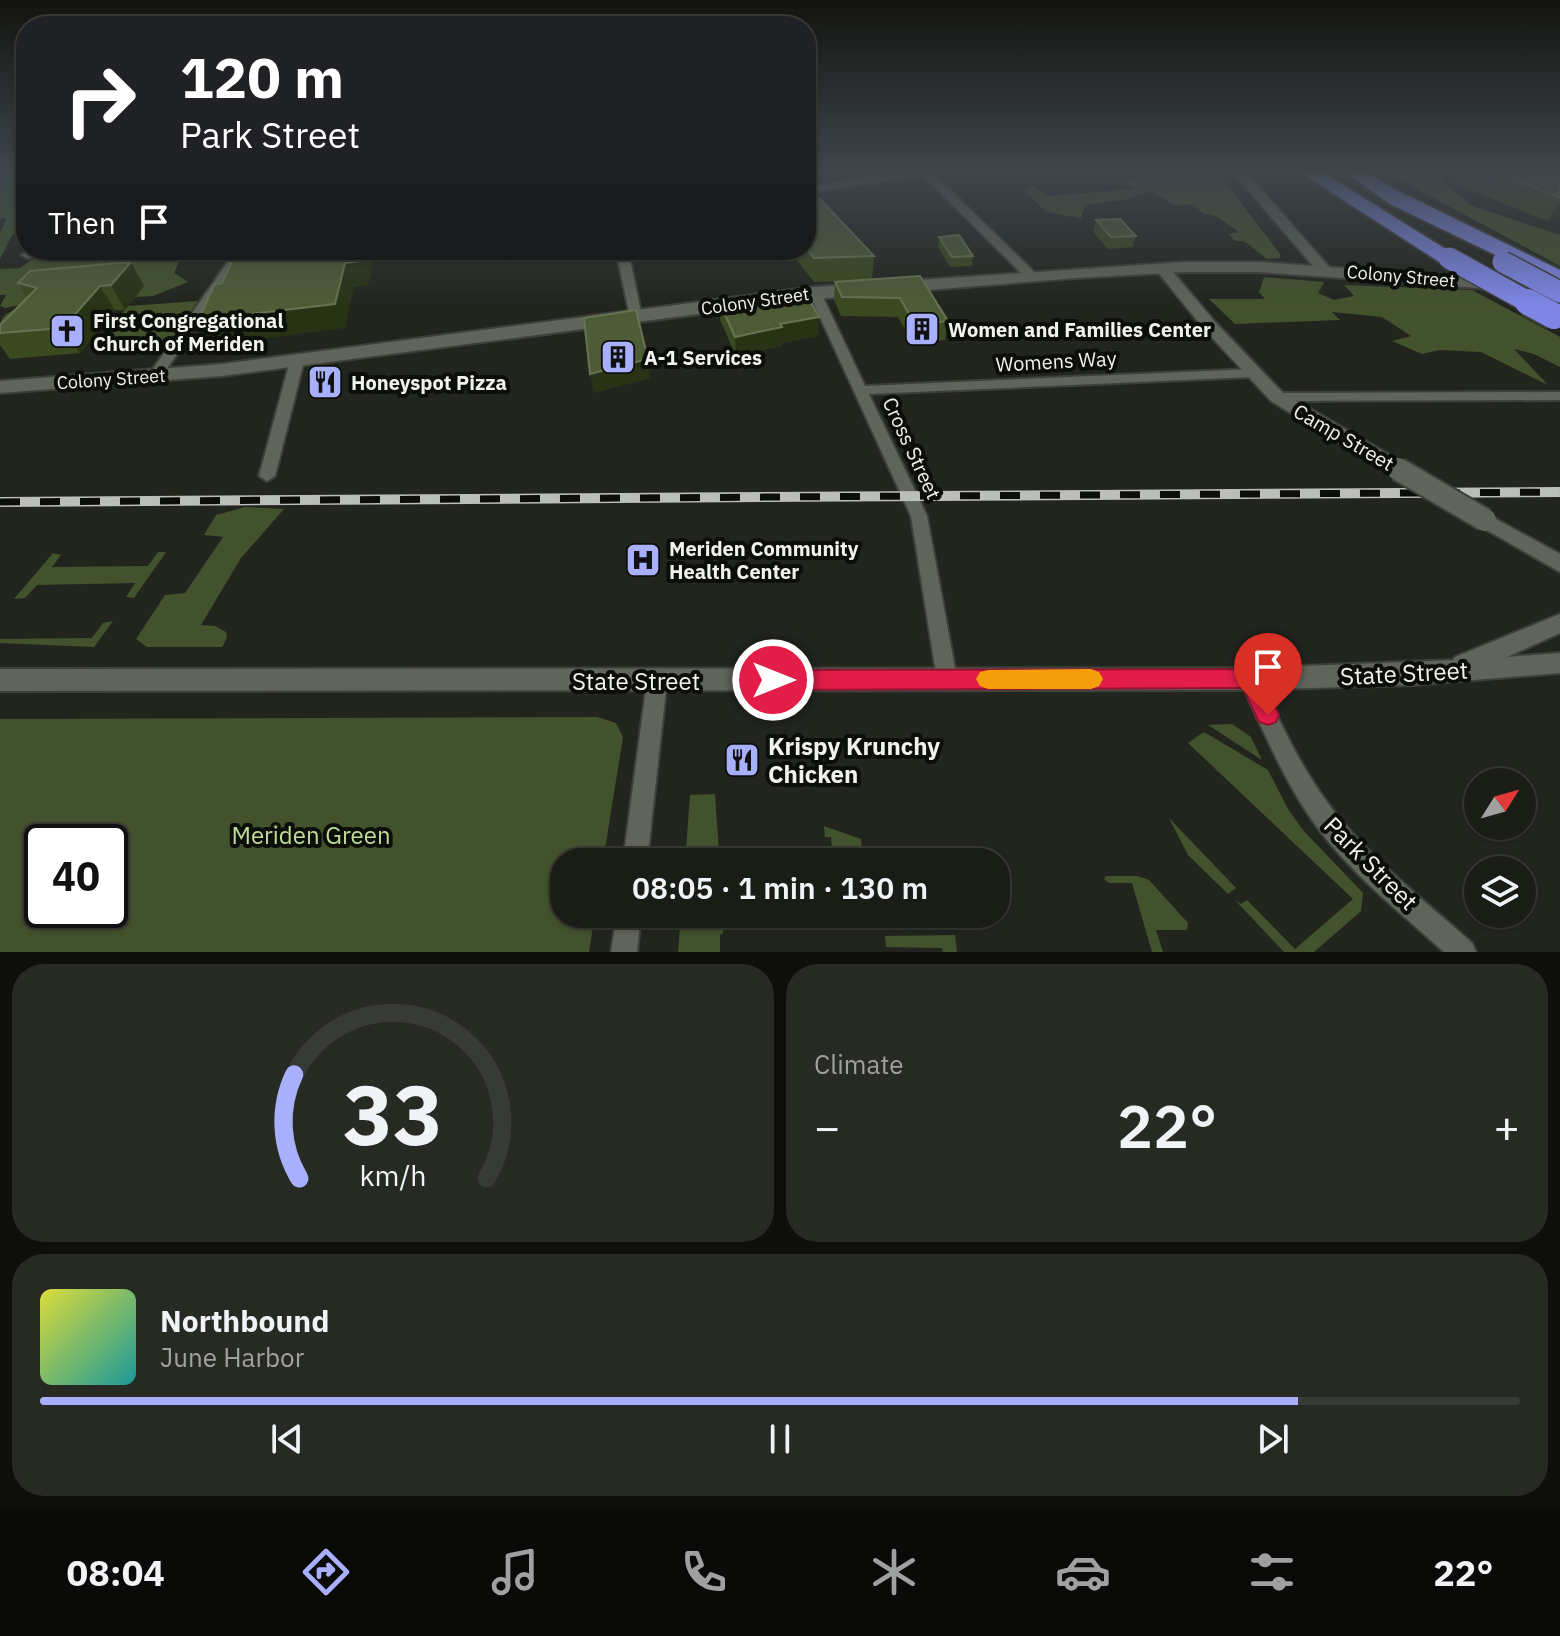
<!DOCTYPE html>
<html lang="en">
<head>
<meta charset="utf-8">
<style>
	body { margin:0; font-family:"IBM Plex Sans",sans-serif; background:#272923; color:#f1f3f6; height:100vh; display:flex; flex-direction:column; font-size:30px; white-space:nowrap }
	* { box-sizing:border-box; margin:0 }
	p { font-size:26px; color:#9fa1a1 }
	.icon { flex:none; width:44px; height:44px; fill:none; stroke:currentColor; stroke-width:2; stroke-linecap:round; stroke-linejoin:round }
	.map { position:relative; height:952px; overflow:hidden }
	.panel { display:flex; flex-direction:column; gap:12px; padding:12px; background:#0e0f0c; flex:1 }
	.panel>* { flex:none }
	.guide { position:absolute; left:16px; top:16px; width:800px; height:244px; border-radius:32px; box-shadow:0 2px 6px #0004,0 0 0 2px #383a35; background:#202124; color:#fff; overflow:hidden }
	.needle { width:52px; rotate:53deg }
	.buttons { position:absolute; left:1464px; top:768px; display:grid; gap:16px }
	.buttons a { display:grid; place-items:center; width:72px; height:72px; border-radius:50%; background:#1a1c16; box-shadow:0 2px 6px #0004,0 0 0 2px #383a35; font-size:40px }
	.speed { position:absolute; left:24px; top:824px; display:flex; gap:16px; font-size:40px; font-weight:700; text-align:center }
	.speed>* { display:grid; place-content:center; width:104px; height:104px; border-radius:50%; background:#1a1c16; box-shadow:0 2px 6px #0004,0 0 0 2px #383a35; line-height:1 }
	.speed .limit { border:4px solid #111; border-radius:12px; background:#fff; color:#111 }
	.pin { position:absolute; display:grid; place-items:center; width:68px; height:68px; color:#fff; margin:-82px -34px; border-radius:50% 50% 50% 0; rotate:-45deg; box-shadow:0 0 8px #0007 }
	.pin .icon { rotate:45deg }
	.me { position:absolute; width:88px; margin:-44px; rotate:90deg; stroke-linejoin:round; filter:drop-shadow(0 0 6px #0008) }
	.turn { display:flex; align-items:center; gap:28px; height:168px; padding:0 32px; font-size:36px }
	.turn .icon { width:104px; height:104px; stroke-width:2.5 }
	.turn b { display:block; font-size:56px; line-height:68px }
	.then { display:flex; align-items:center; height:76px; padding:0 32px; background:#0003; gap:16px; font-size:30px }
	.big { font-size:60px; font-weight:600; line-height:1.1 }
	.panel .widget { flex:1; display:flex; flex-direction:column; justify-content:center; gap:12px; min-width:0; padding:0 28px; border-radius:32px; background:#272923 }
	.panel .dial { align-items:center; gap:0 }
	.dial svg { height:208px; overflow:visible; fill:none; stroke:#383a35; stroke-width:7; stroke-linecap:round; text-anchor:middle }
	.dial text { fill:#f1f3f6; stroke:none }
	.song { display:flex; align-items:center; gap:24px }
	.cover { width:96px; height:96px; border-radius:12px; background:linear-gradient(135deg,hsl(60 70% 55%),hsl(180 70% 35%)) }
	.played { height:8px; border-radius:4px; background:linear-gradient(90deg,#a8b0fc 85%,#383a35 85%) }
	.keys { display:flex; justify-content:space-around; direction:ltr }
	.heat { display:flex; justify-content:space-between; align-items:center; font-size:44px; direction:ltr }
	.panel .tiles { flex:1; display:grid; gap:12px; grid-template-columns:1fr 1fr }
	.widget:last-child { grid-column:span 2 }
	.trip { position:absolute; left:550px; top:848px; width:460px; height:80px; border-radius:32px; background:#1a1c16; box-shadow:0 2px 6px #0004,0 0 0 2px #383a35; font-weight:600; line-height:80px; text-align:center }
	.menu { display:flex; height:128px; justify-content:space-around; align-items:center; background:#0a0b09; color:#9fa1a1 }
	.menu .icon { width:56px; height:56px }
	.menu .on { color:#a8b0fc }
	.menu b { font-size:36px; color:#f1f3f6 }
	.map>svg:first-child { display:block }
	.green { fill:#42522c; fill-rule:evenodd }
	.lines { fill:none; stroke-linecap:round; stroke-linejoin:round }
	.minor-casing { stroke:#3d403a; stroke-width:4 }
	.tertiary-casing { stroke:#3d403a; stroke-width:4 }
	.secondary-casing { stroke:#3d403a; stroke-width:4 }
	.motorway-casing { stroke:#3d403a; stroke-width:4 }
	.minor { fill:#60645b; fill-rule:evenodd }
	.tertiary { fill:#60645b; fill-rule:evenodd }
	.secondary { fill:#60645b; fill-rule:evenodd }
	.motorway { fill:#7e85e5; fill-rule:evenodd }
	.rail-casing { stroke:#bcbeb9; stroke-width:10 }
	.rail { stroke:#0c0e0a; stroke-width:7; stroke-dasharray:20; stroke-linecap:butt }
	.tertiary-bridge-casing { stroke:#3d403a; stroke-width:26; stroke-linecap:butt }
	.motorway-bridge-far1-casing { stroke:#3d403a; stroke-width:24; stroke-linecap:butt }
	.motorway-bridge-casing { stroke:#3d403a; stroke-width:30; stroke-linecap:butt }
	.tertiary-bridge { stroke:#60645b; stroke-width:22 }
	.motorway-bridge-far1 { stroke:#7e85e5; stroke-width:21 }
	.motorway-bridge { stroke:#7e85e5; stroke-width:26 }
	.wall { fill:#3a491f }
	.shaded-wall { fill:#283316 }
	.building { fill:#4d5b36; stroke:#677352; stroke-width:2 }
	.route { fill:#e11d48; stroke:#92132f; stroke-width:2 }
	.slow { fill:#f59e0b }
	.labels { text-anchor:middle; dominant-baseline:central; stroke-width:8; stroke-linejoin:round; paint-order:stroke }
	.far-street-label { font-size:18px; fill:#f0f2ed; stroke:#0c0e0a }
	.poi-label { font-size:20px; font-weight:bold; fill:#f0f2ed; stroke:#0c0e0a; text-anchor:start }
	.street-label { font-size:20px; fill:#f0f2ed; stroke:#0c0e0a }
	.near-street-label { font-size:24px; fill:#f0f2ed; stroke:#0c0e0a }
	.near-poi-label { font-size:24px; font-weight:bold; fill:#f0f2ed; stroke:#0c0e0a; text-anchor:start }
	.near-park-label { font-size:24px; fill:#c0de97; stroke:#0c0e0a }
</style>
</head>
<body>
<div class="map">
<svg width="1560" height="952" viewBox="0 0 1560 952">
	<rect width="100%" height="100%" fill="#22251e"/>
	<g class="green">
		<path d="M 0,172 L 26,172 L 26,231 L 12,235 L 0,259 L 0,232 L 7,218 L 0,219 Z"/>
		<path d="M 1152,172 L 1218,172 L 1280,254 L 1280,258 L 1267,259 L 1244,241 L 1235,241 L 1228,234 L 1239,232 L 1216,216 L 1204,214 L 1192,204 L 1177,206 L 1150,191 L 1124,200 L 1085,205 L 1081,218 L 1046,212 L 1024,190 L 1031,185 L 1049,196 L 1133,189 L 1125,180 Z"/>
		<path d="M 1386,172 L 1432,172 L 1470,205 L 1560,235 L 1560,266 Z"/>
		<path d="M 127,250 L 194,250 L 194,256 L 180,260 L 174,273 L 188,282 L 153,296 L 135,297 L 143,287 L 0,331 C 0,316 5,313 19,309 L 20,305 L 5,308 L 0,306 L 6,295 L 0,295 L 0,269 L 20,268 L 33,259 Z"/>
		<path d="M 1264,277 L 1324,282 L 1318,293 L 1334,300 L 1354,296 L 1344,285 L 1472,290 L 1560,337 L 1560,367 L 1534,354 L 1514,349 L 1548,385 L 1481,352 L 1440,350 L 1422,354 L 1392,341 L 1411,336 L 1382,317 L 1332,312 L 1340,320 L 1235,324 L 1209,299 L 1265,299 L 1259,292 Z"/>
		<path d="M 198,301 L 170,343 L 94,348 L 128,306 Z"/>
		<path d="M 245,507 L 284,509 L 241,558 L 201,625 L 215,626 L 226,632 L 227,638 L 222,647 L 147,647 L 136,639 L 165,595 L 185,593 L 223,537 L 204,535 L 216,515 Z"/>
		<path d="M 158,552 L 166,552 L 134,598 L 126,597 L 135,583 L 37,585 L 25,598 L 14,599 L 53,553 L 61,555 L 52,567 L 148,566 Z"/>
		<path d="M 113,621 L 94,647 L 0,643 L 0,639 L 92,638 L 103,623 Z"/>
		<path d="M 597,717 L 616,723 L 623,737 L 603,862 L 564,862 L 564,914 L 595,914 L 589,952 L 0,952 L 0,719 ZM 42,842 L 110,842 L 110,910 L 42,910 Z"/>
		<path d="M 1232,724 L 1251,737 L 1262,760 L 1208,725 Z"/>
		<path d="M 1204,732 L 1268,770 L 1288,809 L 1303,830 L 1363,893 L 1361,911 L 1314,952 L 1284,952 L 1235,900 L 1241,904 L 1247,900 L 1295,949 L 1353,899 L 1188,743 Z"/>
		<path d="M 715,794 L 719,852 L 715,862 L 685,862 L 690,795 Z"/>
		<path d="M 1169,818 L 1236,888 L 1228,894 L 1188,855 Z"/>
		<path d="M 824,826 L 861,839 L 863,862 L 826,862 L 825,853 L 832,851 L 831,837 L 825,837 Z"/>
		<path d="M 1106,876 L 1138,876 L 1149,880 L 1188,923 L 1187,930 L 1156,930 L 1163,952 L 1152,952 L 1132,883 L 1109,883 L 1104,879 Z"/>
		<path d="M 681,914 L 719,914 L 723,918 L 723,933 L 720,935 L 720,952 L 678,952 Z"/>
		<path d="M 955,935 L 957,952 L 943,952 L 942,948 L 886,947 L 885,936 Z"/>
	</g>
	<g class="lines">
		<g class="minor-casing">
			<g id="minor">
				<path d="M 901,172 L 932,172 L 1035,273 L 1035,279 L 1027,279 L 923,175 L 806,193 L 806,187 Z"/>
				<path d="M 46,250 L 94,250 L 88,253 L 27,258 L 21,255 L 27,252 Z"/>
				<path d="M 236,250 L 248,250 L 160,379 L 150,379 L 148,376 Z"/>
				<path d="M 616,250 L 628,250 L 642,317 L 641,320 L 631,320 L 630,317 Z"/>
				<path d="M 815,289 L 821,293 L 865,386 L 1252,369 L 1259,373 L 1252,377 L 869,394 L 927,516 L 957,679 L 954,685 L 947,688 L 940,685 L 937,679 L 911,516 L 809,293 Z"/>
				<path d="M 297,357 L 304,361 L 275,476 L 267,481 L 259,476 L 290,361 Z"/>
				<path d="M 1560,392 L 1560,400 L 1277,401 L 1270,397 L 1277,393 Z"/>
				<path d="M 1249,670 L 1256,673 C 1278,716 1298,763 1327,802 C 1367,857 1422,898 1472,943 L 1476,952 L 1444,952 C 1401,913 1355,877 1320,831 C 1285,785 1264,731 1239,679 L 1242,673 Z"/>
				<path d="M 657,672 L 664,675 L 667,681 L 647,862 L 623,862 L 647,681 L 650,675 Z"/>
				<path d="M 617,914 L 641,914 L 637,952 L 611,952 Z"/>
			</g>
		</g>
		<g class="tertiary-casing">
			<g id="tertiary">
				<path d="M 1233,172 L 1246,172 L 1329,267 L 1329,273 L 1319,273 Z"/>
				<path d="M 1162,264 L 1167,265 L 1216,323 L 1283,393 L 1405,464 L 1408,469 L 1405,474 L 1391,474 L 1271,401 L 1204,329 L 1157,271 L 1155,268 Z"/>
				<path d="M 1485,513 L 1560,554 L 1560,572 L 1478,525 L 1474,520 L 1478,515 Z"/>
				<path d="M 1560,614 L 1560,633 L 1507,657 L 1560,653 L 1560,673 L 1412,685 L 1249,690 L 0,691 L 0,669 L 1249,668 L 1453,660 L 1455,657 Z"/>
			</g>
		</g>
		<g class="secondary-casing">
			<path id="secondary" d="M 1185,262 L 1260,262 L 1558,284 L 1560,294 L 1260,272 L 1185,272 L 1076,278 L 815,299 L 222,376 L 0,393 L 0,381 L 222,364 L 815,287 Z"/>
		</g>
		<g class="motorway-casing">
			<g id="motorway">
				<path d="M 1300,172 L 1322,172 L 1460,258 L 1449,264 L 1441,263 Z"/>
				<path d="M 1345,172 L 1367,172 L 1394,189 L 1560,270 L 1560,286 L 1390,204 Z"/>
			</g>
		</g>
		<use href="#minor" class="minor"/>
		<use href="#tertiary" class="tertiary"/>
		<use href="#secondary" class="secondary"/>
		<use href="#motorway" class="motorway"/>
		<g class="rail-casing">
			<path id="rail" d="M 0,502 L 1560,492"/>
		</g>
		<use href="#rail" class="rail"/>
		<g class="tertiary-bridge-casing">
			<path id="tertiary-bridge" d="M 1398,469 L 1485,520"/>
		</g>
		<g class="motorway-bridge-far1-casing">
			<g id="motorway-bridge-far1">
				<path d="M 1449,258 L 1532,304"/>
				<path d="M 1503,262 L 1560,292"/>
			</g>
		</g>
		<g class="motorway-bridge-casing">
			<path id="motorway-bridge" d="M 1528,302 L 1554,316"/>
		</g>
		<use href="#tertiary-bridge" class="tertiary-bridge"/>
		<use href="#motorway-bridge-far1" class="motorway-bridge-far1"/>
		<use href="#motorway-bridge" class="motorway-bridge"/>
	</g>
	<g class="wall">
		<path d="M 1460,172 L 1560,172 L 1560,217 L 1547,221 L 1454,183 Z"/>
		<path d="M 806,200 L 874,256 L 872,280 L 948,321 L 945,340 L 913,344 L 898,317 L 841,316 L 834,300 L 835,282 L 850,281 L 814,282 L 789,250 L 806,250 Z"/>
		<path d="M 1096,220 L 1136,236 L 1133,247 L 1108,249 L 1093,232 Z"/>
		<path d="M 939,237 L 973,256 L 972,266 L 950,267 L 938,247 Z"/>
		<path d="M 131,262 L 144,286 L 125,310 L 115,310 L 80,353 L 10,359 L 0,345 L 0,325 L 27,298 L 18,283 Z"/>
		<path d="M 719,301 L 744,308 L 818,336 L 782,343 L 782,346 L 736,356 L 720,320 Z"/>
	</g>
	<g class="shaded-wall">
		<path d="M 1560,200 L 1560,217 L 1547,221 Z"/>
		<path d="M 362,250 L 369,250 L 373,262 L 368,285 L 354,287 L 345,328 L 211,345 L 198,320 L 345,263 Z"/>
		<path d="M 131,262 L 144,286 L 125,310 L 111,285 Z"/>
		<path d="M 100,286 L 115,310 L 80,353 L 63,328 Z"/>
		<path d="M 819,317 L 818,336 L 782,343 L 782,346 L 736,356 L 735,337 L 780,324 Z"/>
		<path d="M 648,359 L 650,378 L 594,393 L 590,374 Z"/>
	</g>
	<g class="building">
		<path d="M 1494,172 L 1560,172 L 1560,198 Z"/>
		<path d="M 819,198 L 874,256 L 814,258 L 806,248 L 806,200 Z"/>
		<path d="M 1120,219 L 1136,236 L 1111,237 L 1096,220 Z"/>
		<path d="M 959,235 L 973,256 L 952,257 L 939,237 Z"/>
		<path d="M 259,250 L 362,250 L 360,261 L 345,263 L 335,304 L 198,320 L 215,284 L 222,283 L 236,253 Z"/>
		<path d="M 131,262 L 111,285 L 100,286 L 63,328 L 0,333 L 0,325 L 37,288 L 18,283 L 30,271 Z"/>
		<path d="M 920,276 L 948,321 L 915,325 L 900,298 L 842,297 L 835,282 Z"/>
		<path d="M 738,299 L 744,308 L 809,299 L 819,317 L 780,324 L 782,327 L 735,337 L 719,301 Z"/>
		<path d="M 636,310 L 648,359 L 590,374 L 584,318 Z"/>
	</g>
	<linearGradient id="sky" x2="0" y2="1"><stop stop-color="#131410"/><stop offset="0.56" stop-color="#3e464c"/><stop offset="1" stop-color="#3e464c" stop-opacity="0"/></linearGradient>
	<rect width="1560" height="306" fill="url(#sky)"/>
	<path class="route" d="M 1249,669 L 1258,672 L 1279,715 L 1276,722 L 1268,725 L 1259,722 L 1243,688 L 773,690 L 765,687 L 762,680 L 765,673 L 773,670 Z"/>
	<path class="slow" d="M 1091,669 L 1099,672 L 1103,679 L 1099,686 L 1091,689 L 988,689 L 980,686 L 976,679 L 980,672 L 988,670 Z"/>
	<defs>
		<g id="building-square" transform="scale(1.8)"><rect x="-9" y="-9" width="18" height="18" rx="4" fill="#a8b0fc" stroke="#0c0e0a"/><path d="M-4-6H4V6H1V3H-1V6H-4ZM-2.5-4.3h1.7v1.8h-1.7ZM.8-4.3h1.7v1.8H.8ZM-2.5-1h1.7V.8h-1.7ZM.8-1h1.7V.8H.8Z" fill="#111"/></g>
		<g id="church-square" transform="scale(1.8)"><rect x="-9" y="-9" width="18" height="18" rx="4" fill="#a8b0fc" stroke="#0c0e0a"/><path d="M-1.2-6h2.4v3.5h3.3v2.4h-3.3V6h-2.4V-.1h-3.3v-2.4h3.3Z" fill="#111"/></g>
		<g id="restaurant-square" transform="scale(1.8)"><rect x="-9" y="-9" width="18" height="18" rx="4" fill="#a8b0fc" stroke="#0c0e0a"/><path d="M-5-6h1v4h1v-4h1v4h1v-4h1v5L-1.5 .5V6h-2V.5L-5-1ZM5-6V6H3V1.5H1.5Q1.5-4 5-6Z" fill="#111"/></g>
		<g id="hospital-square" transform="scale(1.8)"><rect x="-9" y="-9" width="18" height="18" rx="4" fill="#a8b0fc" stroke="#0c0e0a"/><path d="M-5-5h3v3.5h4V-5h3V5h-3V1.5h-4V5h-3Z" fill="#111"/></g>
	</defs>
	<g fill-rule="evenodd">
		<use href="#building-square" x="922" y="329"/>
		<use href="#church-square" x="67" y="331"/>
		<use href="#building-square" x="618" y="357"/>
		<use href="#restaurant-square" x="325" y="382"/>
		<use href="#hospital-square" x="643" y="560"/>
		<use href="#restaurant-square" x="742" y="760"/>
	</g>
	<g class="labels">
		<g class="far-street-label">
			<text transform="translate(1401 276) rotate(5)">Colony Street</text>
			<text transform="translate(755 301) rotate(-8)">Colony Street</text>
			<text transform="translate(111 379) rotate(-4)">Colony Street</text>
		</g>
		<g class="poi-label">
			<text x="93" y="320">First Congregational<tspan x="93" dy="23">Church of Meriden</tspan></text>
			<text x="948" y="329">Women and Families Center</text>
			<text x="644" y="357">A-1 Services</text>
			<text x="351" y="382">Honeyspot Pizza</text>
			<text x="669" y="548">Meriden Community<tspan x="669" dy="23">Health Center</tspan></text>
		</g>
		<g class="street-label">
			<text transform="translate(1056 361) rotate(-3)">Womens Way</text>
			<text transform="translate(1344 437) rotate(30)">Camp Street</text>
			<text transform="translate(912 448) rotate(65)">Cross Street</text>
		</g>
		<g class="near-street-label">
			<text transform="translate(1404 673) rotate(-3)">State Street</text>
			<text x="636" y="681">State Street</text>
			<text transform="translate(1371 863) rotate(45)">Park Street</text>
		</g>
		<g class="near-poi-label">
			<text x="768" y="746">Krispy Krunchy<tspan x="768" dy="28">Chicken</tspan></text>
		</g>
		<g class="near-park-label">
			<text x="311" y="835">Meriden Green</text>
		</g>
	</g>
</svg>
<div class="buttons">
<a><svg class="needle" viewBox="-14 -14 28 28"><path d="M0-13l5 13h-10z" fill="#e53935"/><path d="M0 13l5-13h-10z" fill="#9fa1a1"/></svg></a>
<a><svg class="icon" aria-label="layers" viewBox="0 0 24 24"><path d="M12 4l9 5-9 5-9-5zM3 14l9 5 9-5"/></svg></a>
</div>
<div class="speed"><div class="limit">40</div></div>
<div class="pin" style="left:1268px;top:715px;background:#d93025"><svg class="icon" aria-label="arrive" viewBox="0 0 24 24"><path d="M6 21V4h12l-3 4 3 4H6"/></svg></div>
<svg class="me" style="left:773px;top:680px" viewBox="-20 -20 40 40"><circle r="17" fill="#e11d48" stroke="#fff" stroke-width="3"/><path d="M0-11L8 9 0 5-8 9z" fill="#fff"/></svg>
<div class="trip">08:05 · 1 min · 130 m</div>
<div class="guide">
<div class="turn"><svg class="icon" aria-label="right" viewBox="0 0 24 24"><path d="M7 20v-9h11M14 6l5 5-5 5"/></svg><div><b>120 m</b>Park Street</div></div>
<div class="then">Then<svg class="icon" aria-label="arrive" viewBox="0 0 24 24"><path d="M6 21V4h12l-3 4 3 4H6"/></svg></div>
</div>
</div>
<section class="panel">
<div class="tiles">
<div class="widget dial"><svg viewBox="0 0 100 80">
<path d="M14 69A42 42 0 1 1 86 69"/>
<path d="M14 69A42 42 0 0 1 12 29" stroke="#a8b0fc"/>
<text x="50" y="56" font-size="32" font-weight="700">33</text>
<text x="50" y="72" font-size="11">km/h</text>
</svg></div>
<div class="widget"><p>Climate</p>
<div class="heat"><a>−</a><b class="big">22°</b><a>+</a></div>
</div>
<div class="widget">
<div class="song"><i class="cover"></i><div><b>Northbound</b><p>June Harbor</p></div></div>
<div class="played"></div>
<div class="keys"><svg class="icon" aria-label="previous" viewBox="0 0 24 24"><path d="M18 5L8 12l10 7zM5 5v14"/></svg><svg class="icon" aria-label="pause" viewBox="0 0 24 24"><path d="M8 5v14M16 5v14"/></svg><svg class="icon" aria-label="next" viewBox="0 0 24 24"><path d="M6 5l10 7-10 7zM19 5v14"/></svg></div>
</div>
</div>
</section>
<nav class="menu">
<b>08:04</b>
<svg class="icon on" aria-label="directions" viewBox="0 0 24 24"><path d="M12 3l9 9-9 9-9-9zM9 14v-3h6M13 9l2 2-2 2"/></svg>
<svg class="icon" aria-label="music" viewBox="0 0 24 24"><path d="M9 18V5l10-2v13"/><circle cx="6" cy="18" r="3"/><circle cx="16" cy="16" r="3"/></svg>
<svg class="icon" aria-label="phone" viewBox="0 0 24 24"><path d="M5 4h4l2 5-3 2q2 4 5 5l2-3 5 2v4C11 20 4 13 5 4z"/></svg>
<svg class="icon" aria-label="climate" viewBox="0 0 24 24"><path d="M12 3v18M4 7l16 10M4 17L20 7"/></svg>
<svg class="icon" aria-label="car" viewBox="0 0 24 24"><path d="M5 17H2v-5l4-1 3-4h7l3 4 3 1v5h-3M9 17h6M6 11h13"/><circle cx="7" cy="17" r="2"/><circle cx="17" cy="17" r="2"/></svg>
<svg class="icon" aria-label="filters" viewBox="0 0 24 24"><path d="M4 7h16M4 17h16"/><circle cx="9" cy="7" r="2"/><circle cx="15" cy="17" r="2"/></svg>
<b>22°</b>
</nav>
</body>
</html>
